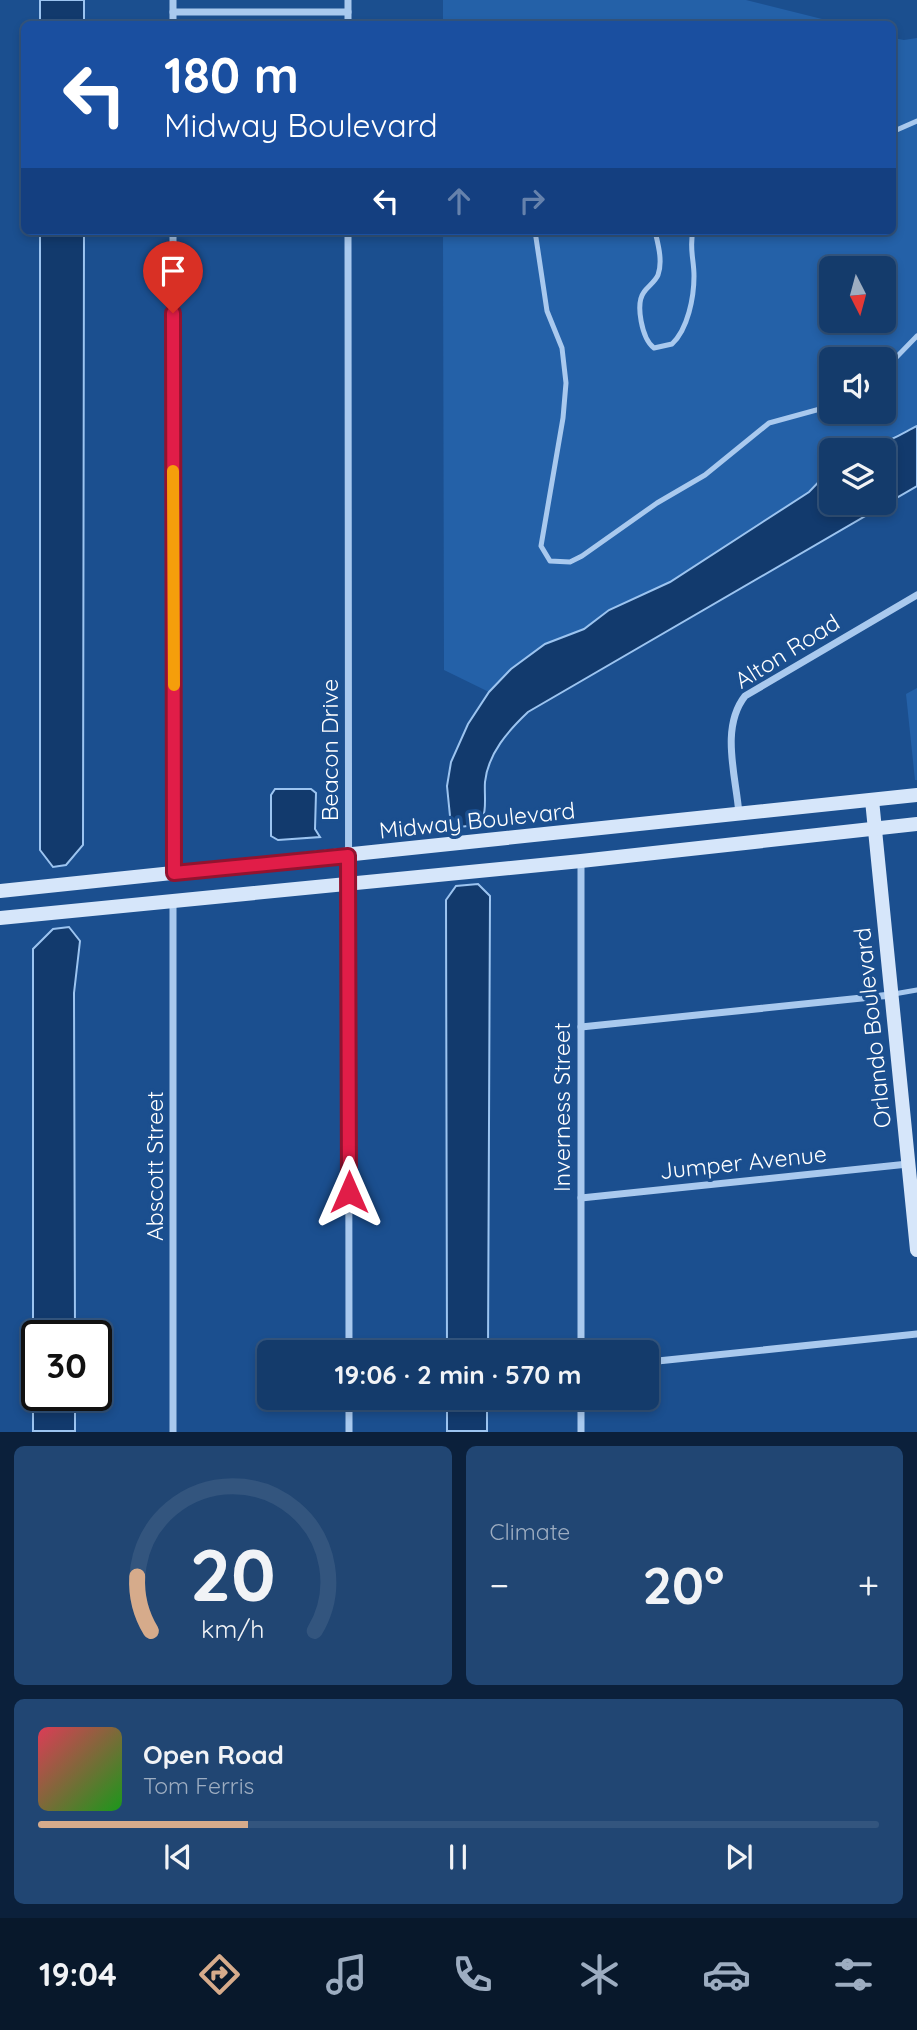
<!DOCTYPE html>
<html lang="en">
<head>
<meta charset="utf-8">
<style>
	body { margin:0; font-family:Quicksand,sans-serif; background:#214673; color:#f1f3f6; height:100vh; display:flex; flex-direction:column; font-size:26px; white-space:nowrap }
	* { box-sizing:border-box; margin:0 }
	p { font-size:23px; color:#9dadc1 }
	.icon { flex:none; width:38px; height:38px; fill:none; stroke:currentColor; stroke-width:2; stroke-linecap:round; stroke-linejoin:round }
	.map { position:relative; height:1432px; overflow:hidden }
	.side { display:flex; flex-direction:column; gap:14px; padding:14px; background:#0b203b; flex:1 }
	.side>* { flex:none }
	.banner { position:absolute; left:21px; top:21px; width:875px; height:214px; border-radius:10px; box-shadow:0 4px 10px #0003,0 0 0 2px #33557e; background:#1a4fa0; color:#fff; overflow:hidden }
	.needle { width:46px; rotate:174deg }
	.fabs { position:absolute; left:819px; top:256px; display:grid; gap:14px }
	.fabs a { display:grid; place-items:center; width:77px; height:77px; border-radius:10px; background:#143b6b; box-shadow:0 4px 10px #0003,0 0 0 2px #33557e; font-size:35px }
	.speed { position:absolute; left:21px; top:1320px; display:flex; gap:14px; font-size:35px; font-weight:700; text-align:center }
	.speed>* { display:grid; place-content:center; width:91px; height:91px; border-radius:50%; background:#143b6b; box-shadow:0 4px 10px #0003,0 0 0 2px #33557e; line-height:1 }
	.speed .limit { border:4px solid #111; border-radius:10px; background:#fff; color:#111 }
	.pin { position:absolute; display:grid; place-items:center; width:60px; height:60px; color:#fff; margin:-72px -30px; border-radius:50% 50% 50% 0; rotate:-45deg; box-shadow:0 0 7px #0007 }
	.pin .icon { rotate:45deg }
	.me { position:absolute; width:77px; margin:-38px; rotate:0deg; stroke-linejoin:round; filter:drop-shadow(0 0 5px #0008) }
	.turn { display:flex; align-items:center; gap:24px; height:147px; padding:0 28px; font-size:32px }
	.turn .icon { width:91px; height:91px; stroke-width:2.5 }
	.turn b { display:block; font-size:49px; line-height:60px }
	.lanes { display:flex; align-items:center; height:66px; padding:0 28px; background:#0003; justify-content:center; gap:35px; direction:ltr }
	.lanes .off { opacity:.35 }
	.big { font-size:52px; font-weight:700; line-height:1.1 }
	.side .tile { flex:1; display:flex; flex-direction:column; justify-content:center; gap:10px; min-width:0; padding:0 24px; border-radius:10px; background:#214673 }
	.side .dial { align-items:center; gap:0 }
	.dial svg { height:182px; overflow:visible; fill:none; stroke:#33557e; stroke-width:7; stroke-linecap:round; text-anchor:middle }
	.dial text { fill:#f1f3f6; stroke:none }
	.song { display:flex; align-items:center; gap:21px }
	.cover { width:84px; height:84px; border-radius:10px; background:linear-gradient(135deg,hsl(350 70% 55%),hsl(120 70% 35%)) }
	.played { height:7px; border-radius:4px; background:linear-gradient(90deg,#d6ab8b 25%,#33557e 25%) }
	.keys { display:flex; justify-content:space-around; direction:ltr }
	.heat { display:flex; justify-content:space-between; align-items:center; font-size:38px; direction:ltr }
	.side .tiles { flex:1; display:grid; gap:14px; grid-template-columns:1fr 1fr }
	.tile:last-child { grid-column:span 2 }
	.trip { position:absolute; left:257px; top:1340px; width:402px; height:70px; border-radius:10px; background:#143b6b; box-shadow:0 4px 10px #0003,0 0 0 2px #33557e; font-weight:700; line-height:70px; text-align:center }
	.menu { display:flex; height:112px; justify-content:space-around; align-items:center; background:#08182b; color:#9dadc1 }
	.menu .icon { width:49px; height:49px }
	.menu .selected { color:#d6ab8b }
	.menu b { font-size:32px; color:#f1f3f6 }
	.map>svg:first-child { display:block }
	.green { fill:#2461a8; fill-rule:evenodd }
	.water { fill:#123a6d; stroke:#9cc4f0; stroke-width:2 }
	.lines { fill:none; stroke-linecap:round; stroke-linejoin:round }
	.lane { stroke:#a9c9ee; stroke-width:5 }
	.street { stroke:#a9c9ee; stroke-width:7 }
	.secondary { stroke:#d6e6fa; stroke-width:14 }
	.route-casing { stroke:#92132f; stroke-width:18 }
	.route { stroke:#e11d48; stroke-width:12 }
	.slow { stroke:#f59e0b; stroke-width:12 }
	.labels { text-anchor:middle; dominant-baseline:central; stroke-width:7; stroke-linejoin:round; paint-order:stroke }
	.street-label { font-size:23px; fill:#fff; stroke:#1b4f8f }
</style>
</head>
<body>
<div class="map">
<svg width="917" height="1432" viewBox="0 0 917 1432">
	<rect width="100%" height="100%" fill="#1b4f8f"/>
	<g class="green">
		<path d="M 443,0 L 746,0 L 842,24 L 443,24 Z"/>
		<path d="M 893,38 L 904,40 L 917,38 L 917,426 L 877,444 L 860,441 L 843,450 L 831,450 L 831,468 L 809,492 L 670,582 L 609,610 L 584,629 L 545,644 L 511,669 L 489,692 L 444,670 L 443,231 L 892,231 ZM 831,268 L 884,268 L 884,320 L 831,320 ZM 831,359 L 884,359 L 884,411 L 831,411 Z"/>
		<path d="M 917,688 L 917,780 L 915,780 L 906,694 Z"/>
	</g>
	<g class="water">
		<rect x="40" y="0" width="44" height="24"/>
		<path d="M 40,231 L 84,231 L 83,845 L 66,865 L 53,867 L 40,850 Z"/>
		<path d="M 917,426 L 917,486 L 528,712 C 509,730 488,753 485,782 C 484,796 488,813 479,825 L 458,827 L 450,816 L 447,786 L 451,762 L 468,724 L 489,692 L 511,669 L 545,644 L 584,629 L 609,610 L 670,582 L 809,492 L 831,469 L 831,502 L 884,502 L 884,450 L 843,450 C 860,440 864,446 881,443 C 893,440 905,432 917,426 Z"/>
		<path d="M 275,789 L 311,789 L 316,793 L 315,829 L 320,837 L 278,840 L 271,836 L 271,795 Z"/>
		<path d="M 478,884 L 490,896 L 488,1353 L 447,1353 L 446,900 L 456,886 Z"/>
		<path d="M 69,927 L 80,941 L 74,993 L 75,1335 L 37,1335 L 37,1395 L 75,1395 L 75,1431 L 33,1431 L 33,949 L 53,929 Z"/>
		<rect x="447" y="1398" width="40" height="33"/>
	</g>
	<g class="lines">
		<g class="lane">
			<path d="M 509,24 L 512,24"/>
			<path d="M 892,132 L 917,121"/>
			<path d="M 535,231 L 547,311 L 562,348 L 566,383 L 563,418 L 541,546 L 550,561 L 570,562 L 582,556 L 657,503 L 705,475 L 769,423 L 831,406"/>
			<path d="M 655,231 C 658,244 663,261 658,275 C 655,282 648,286 644,292 C 635,304 642,339 654,348 L 672,344 C 688,329 694,297 694,276 C 694,259 689,248 693,231"/>
			<path d="M 884,370 L 917,336"/>
			<path d="M 894,994 L 917,990"/>
		</g>
		<g class="street">
			<path d="M 173,0 L 173,24"/>
			<path d="M 348,0 L 348,24"/>
			<path d="M 173,12 L 348,12"/>
			<path d="M 173,231 L 174,873"/>
			<path d="M 348,231 L 349,1353"/>
			<path d="M 739,814 C 736,776 720,728 745,696 L 917,595"/>
			<path d="M 173,901 L 173,1432"/>
			<path d="M 581,1027 L 891,995"/>
			<path d="M 581,1198 L 908,1164"/>
			<path d="M 581,1353 L 581,862"/>
			<path d="M 648,1362 L 917,1334"/>
			<path d="M 349,1398 L 349,1432"/>
			<path d="M 581,1398 L 581,1432"/>
		</g>
		<g class="secondary">
			<path d="M 872,800 L 917,1250"/>
			<path d="M 0,891 L 917,795"/>
			<path d="M 0,918 L 581,861 L 917,824"/>
		</g>
	</g>
	<g class="lines">
		<g class="route-casing">
			<path id="route" d="M 173,313 L 174,873 L 348,856 L 349,1192"/>
		</g>
		<use href="#route" class="route"/>
		<path class="slow" d="M 173,471 L 174,685"/>
	</g>
	<g class="labels">
		<g class="street-label">
			<text transform="translate(787 651) rotate(-32)">Alton Road</text>
			<text transform="translate(329 750) rotate(-90)">Beacon Drive</text>
			<text transform="translate(477 820) rotate(-6)">Midway Boulevard</text>
			<text transform="translate(872 1028) rotate(-96)">Orlando Boulevard</text>
			<text transform="translate(561 1107) rotate(-90)">Inverness Street</text>
			<text transform="translate(743 1162) rotate(-6)">Jumper Avenue</text>
			<text transform="translate(154 1166) rotate(-90)">Abscott Street</text>
		</g>
	</g>
</svg>
<div class="fabs">
<a><svg class="needle" viewBox="-14 -14 28 28"><path d="M0-13l5 13h-10z" fill="#e53935"/><path d="M0 13l5-13h-10z" fill="#9dadc1"/></svg></a>
<a><svg class="icon" aria-label="sound" viewBox="0 0 24 24"><path d="M4 9h4l5-4v14l-5-4H4zM17 9q2 3 0 6"/></svg></a>
<a><svg class="icon" aria-label="layers" viewBox="0 0 24 24"><path d="M12 4l9 5-9 5-9-5zM3 14l9 5 9-5"/></svg></a>
</div>
<div class="speed"><div class="limit">30</div></div>
<div class="pin" style="left:173px;top:313px;background:#d93025"><svg class="icon" aria-label="arrive" viewBox="0 0 24 24"><path d="M6 21V4h12l-3 4 3 4H6"/></svg></div>
<svg class="me" style="left:349px;top:1192px" viewBox="-20 -20 40 40"><path d="M0-17L14 15 0 8-14 15z" fill="#e11d48" stroke="#fff" stroke-width="4"/></svg>
<div class="trip">19:06 · 2 min · 570 m</div>
<div class="banner">
<div class="turn"><svg class="icon" aria-label="left" viewBox="0 0 24 24"><path d="M17 20v-9H6M10 6l-5 5 5 5"/></svg><div><b>180 m</b>Midway Boulevard</div></div>
<div class="lanes"><svg class="icon" aria-label="left" viewBox="0 0 24 24"><path d="M17 20v-9H6M10 6l-5 5 5 5"/></svg><svg class="icon off" aria-label="ahead" viewBox="0 0 24 24"><path d="M12 20V5M6 11l6-6 6 6"/></svg><svg class="icon off" aria-label="right" viewBox="0 0 24 24"><path d="M7 20v-9h11M14 6l5 5-5 5"/></svg></div>
</div>
</div>
<section class="side">
<div class="tiles">
<div class="tile dial"><svg viewBox="0 0 100 80">
<path d="M14 69A42 42 0 1 1 86 69"/>
<path d="M14 69A42 42 0 0 1 8 45" stroke="#d6ab8b"/>
<text x="50" y="56" font-size="32" font-weight="700">20</text>
<text x="50" y="72" font-size="11">km/h</text>
</svg></div>
<div class="tile"><p>Climate</p>
<div class="heat"><a>−</a><b class="big">20°</b><a>+</a></div>
</div>
<div class="tile">
<div class="song"><i class="cover"></i><div><b>Open Road</b><p>Tom Ferris</p></div></div>
<div class="played"></div>
<div class="keys"><svg class="icon" aria-label="previous" viewBox="0 0 24 24"><path d="M18 5L8 12l10 7zM5 5v14"/></svg><svg class="icon" aria-label="pause" viewBox="0 0 24 24"><path d="M8 5v14M16 5v14"/></svg><svg class="icon" aria-label="next" viewBox="0 0 24 24"><path d="M6 5l10 7-10 7zM19 5v14"/></svg></div>
</div>
</div>
</section>
<nav class="menu">
<b>19:04</b>
<svg class="icon selected" aria-label="directions" viewBox="0 0 24 24"><path d="M12 3l9 9-9 9-9-9zM9 14v-3h6M13 9l2 2-2 2"/></svg>
<svg class="icon" aria-label="music" viewBox="0 0 24 24"><path d="M9 18V5l10-2v13"/><circle cx="6" cy="18" r="3"/><circle cx="16" cy="16" r="3"/></svg>
<svg class="icon" aria-label="phone" viewBox="0 0 24 24"><path d="M5 4h4l2 5-3 2q2 4 5 5l2-3 5 2v4C11 20 4 13 5 4z"/></svg>
<svg class="icon" aria-label="climate" viewBox="0 0 24 24"><path d="M12 3v18M4 7l16 10M4 17L20 7"/></svg>
<svg class="icon" aria-label="car" viewBox="0 0 24 24"><path d="M5 17H2v-5l4-1 3-4h7l3 4 3 1v5h-3M9 17h6M6 11h13"/><circle cx="7" cy="17" r="2"/><circle cx="17" cy="17" r="2"/></svg>
<svg class="icon" aria-label="filters" viewBox="0 0 24 24"><path d="M4 7h16M4 17h16"/><circle cx="9" cy="7" r="2"/><circle cx="15" cy="17" r="2"/></svg>
</nav>
</body>
</html>
